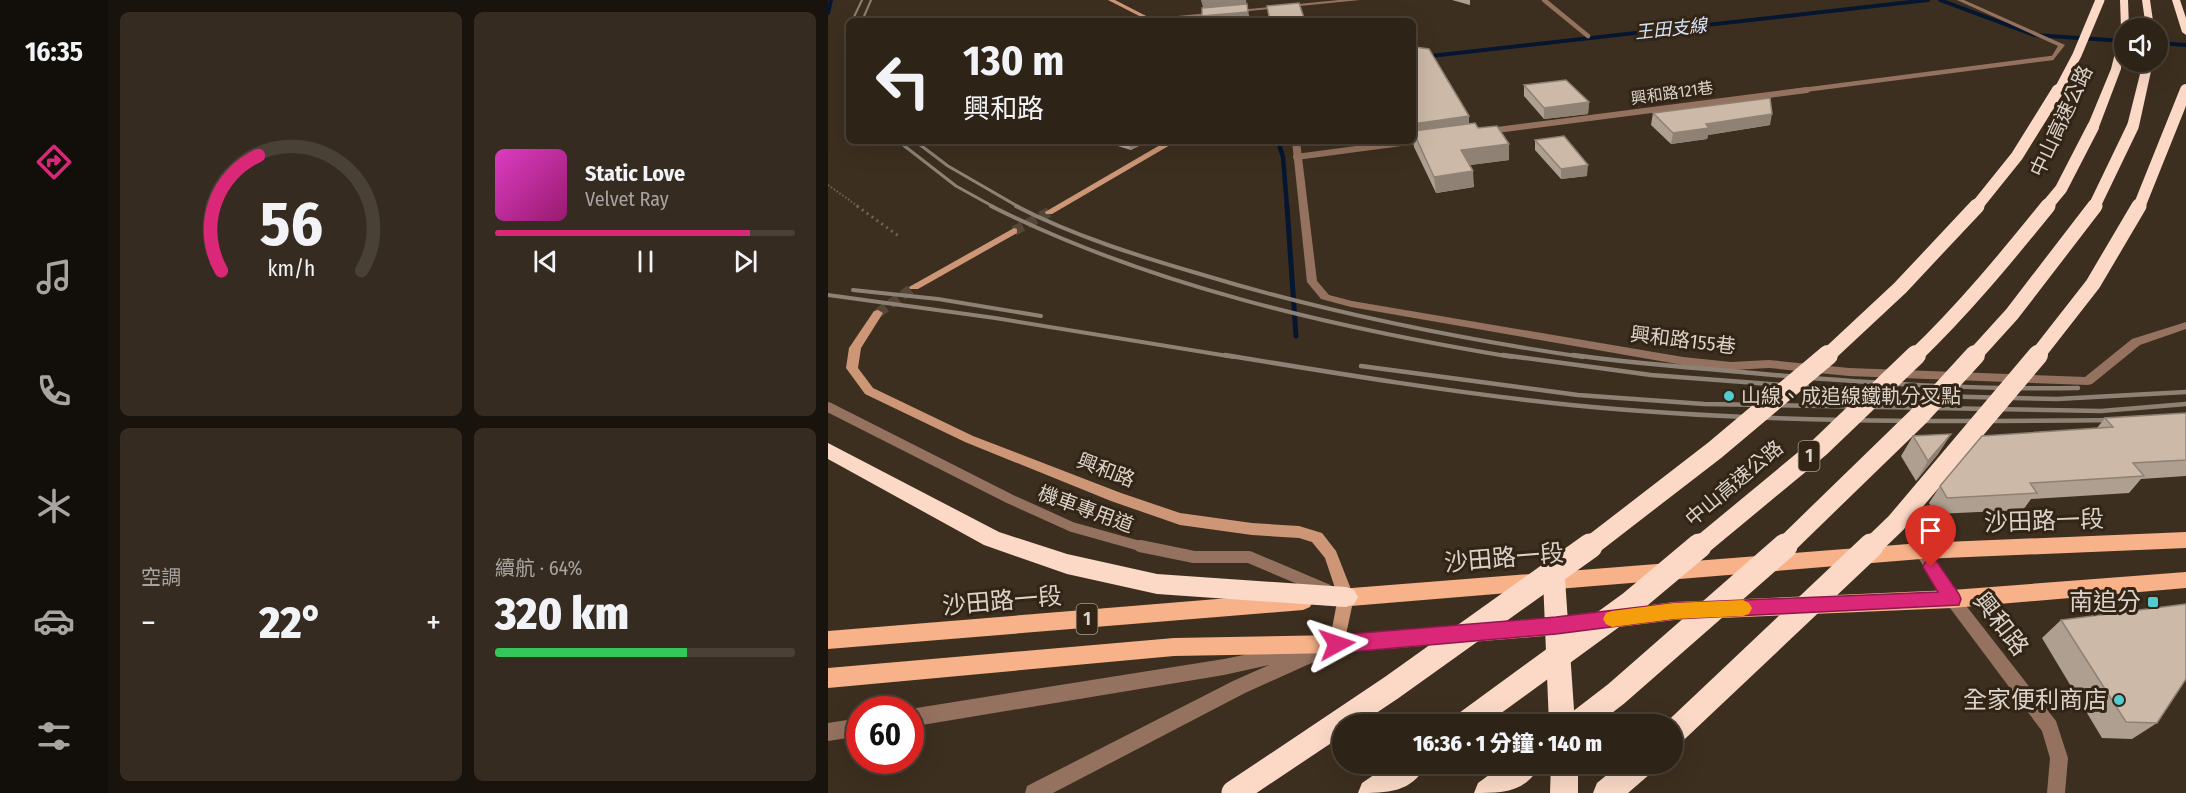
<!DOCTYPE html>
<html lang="zh-TW">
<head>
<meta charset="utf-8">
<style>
	body { margin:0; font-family:"Fira Sans Condensed","Noto Sans TC",sans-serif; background:#362b20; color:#f1f3f6; height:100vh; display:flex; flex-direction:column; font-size:22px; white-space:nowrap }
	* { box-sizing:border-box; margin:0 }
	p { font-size:20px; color:#a7a4a1 }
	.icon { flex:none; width:33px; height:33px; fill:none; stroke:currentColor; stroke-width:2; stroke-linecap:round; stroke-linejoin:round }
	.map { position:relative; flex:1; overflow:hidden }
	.panel { display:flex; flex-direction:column; gap:12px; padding:12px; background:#19130d; width:720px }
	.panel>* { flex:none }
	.top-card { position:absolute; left:18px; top:18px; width:570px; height:126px; border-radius:9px; box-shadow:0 6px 24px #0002,0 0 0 2px #494036; background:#2e2317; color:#f1f3f6; overflow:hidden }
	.controls { position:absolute; left:1286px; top:18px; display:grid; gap:12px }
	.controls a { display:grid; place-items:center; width:54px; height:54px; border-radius:50%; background:#2e2317; box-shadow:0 6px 24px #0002,0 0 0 2px #494036; font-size:30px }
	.speed { position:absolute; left:18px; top:696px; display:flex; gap:12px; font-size:30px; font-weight:700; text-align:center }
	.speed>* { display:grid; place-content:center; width:78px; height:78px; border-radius:50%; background:#2e2317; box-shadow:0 6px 24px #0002,0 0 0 2px #494036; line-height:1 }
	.speed .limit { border:9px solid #d22; background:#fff; color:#111 }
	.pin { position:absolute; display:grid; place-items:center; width:51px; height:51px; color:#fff; margin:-62px -26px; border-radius:50% 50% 50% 0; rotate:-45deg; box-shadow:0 0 6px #0007 }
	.pin .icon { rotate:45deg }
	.me { position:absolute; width:66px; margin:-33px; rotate:85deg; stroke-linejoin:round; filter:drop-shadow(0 0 4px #0008) }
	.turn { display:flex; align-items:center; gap:21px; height:126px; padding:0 18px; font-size:27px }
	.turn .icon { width:78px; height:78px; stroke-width:2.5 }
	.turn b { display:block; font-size:42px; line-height:51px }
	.big { font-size:45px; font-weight:800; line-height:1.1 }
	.panel .widget { flex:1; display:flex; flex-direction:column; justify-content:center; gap:9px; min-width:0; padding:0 21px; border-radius:9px; background:#362b20 }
	.panel .dial { align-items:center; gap:0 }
	.dial svg { height:156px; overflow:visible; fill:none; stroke:#494036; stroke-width:7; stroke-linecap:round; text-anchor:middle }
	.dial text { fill:#f1f3f6; stroke:none }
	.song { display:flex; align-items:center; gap:18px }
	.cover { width:72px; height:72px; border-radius:9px; background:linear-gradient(135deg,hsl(310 70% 55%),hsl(320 70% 35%)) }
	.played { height:6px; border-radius:3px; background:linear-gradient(90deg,#db2777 85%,#494036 85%) }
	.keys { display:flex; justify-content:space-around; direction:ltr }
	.heat { display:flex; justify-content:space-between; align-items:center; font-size:33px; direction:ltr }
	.charge { height:9px; border-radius:4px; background:linear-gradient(90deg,#34c759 64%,#494036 0) }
	.panel .tiles { flex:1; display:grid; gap:12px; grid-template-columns:repeat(2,1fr) }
	.trip { position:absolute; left:504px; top:714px; width:351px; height:60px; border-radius:30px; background:#2e2317; box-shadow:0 6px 24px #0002,0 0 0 2px #494036; font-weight:800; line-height:60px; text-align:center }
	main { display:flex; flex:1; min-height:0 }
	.tab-bar { display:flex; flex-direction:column; width:108px; justify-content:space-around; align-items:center; background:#120e09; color:#a7a4a1 }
	.tab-bar .icon { width:42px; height:42px }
	.tab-bar .selected { color:#db2777 }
	.tab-bar b { font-size:27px; color:#f1f3f6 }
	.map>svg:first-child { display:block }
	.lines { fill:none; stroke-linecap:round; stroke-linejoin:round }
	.stream-far2 { stroke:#061630; stroke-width:4 }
	.stream-far1 { stroke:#061630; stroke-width:4.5 }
	.stream { stroke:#061630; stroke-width:5 }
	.secondary-tunnel { stroke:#554738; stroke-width:10; stroke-dasharray:10 5; stroke-linecap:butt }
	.path-far1 { stroke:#706456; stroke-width:2; stroke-dasharray:1.5 2; stroke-linecap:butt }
	.path { stroke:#706456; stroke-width:3; stroke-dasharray:2 4; stroke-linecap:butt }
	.lane-far3 { stroke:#95725f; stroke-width:4.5 }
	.lane-far2 { stroke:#95725f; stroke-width:6 }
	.lane-far1 { stroke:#95725f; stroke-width:10 }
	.lane { stroke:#95725f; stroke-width:12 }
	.street { fill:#95725f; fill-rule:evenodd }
	.secondary { fill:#cd9677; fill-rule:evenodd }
	.primary { fill:#f8b289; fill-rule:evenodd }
	.highway { fill:#fbd9c6; fill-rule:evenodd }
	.rail-far3 { stroke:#8d8275; stroke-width:2 }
	.rail-far2 { stroke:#8d8275; stroke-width:3 }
	.rail-far1 { stroke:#8d8275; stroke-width:4 }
	.rail { stroke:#8d8275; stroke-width:4.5 }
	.highway-bridge-far4 { stroke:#fbd9c6; stroke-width:9 }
	.highway-bridge-far3 { stroke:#fbd9c6; stroke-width:12 }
	.highway-bridge-far2 { stroke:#fbd9c6; stroke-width:15 }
	.highway-bridge-far1 { stroke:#fbd9c6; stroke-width:20 }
	.highway-bridge { stroke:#fbd9c6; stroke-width:25 }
	.wall { fill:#af9f90 }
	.shaded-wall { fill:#8f8275 }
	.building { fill:#ccb9a7; stroke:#8f8275; stroke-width:1.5 }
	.route { fill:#db2777; stroke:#8e194d; stroke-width:1.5 }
	.slow { fill:#f59e0b }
	.poi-dot { fill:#52cdcf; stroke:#322516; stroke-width:2 }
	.labels { text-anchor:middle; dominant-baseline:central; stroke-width:6; stroke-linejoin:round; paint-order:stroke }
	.far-street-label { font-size:16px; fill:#dbd2c9; stroke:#322516 }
	.far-water-label { font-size:18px; font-style:italic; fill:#d7e5fc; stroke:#322516 }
	.shield { fill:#322516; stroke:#a89e93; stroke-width:1.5 }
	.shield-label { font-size:18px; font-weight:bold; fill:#dbd2c9 }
	.street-label { font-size:20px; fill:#dbd2c9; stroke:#322516 }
	.poi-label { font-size:20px; fill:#dbd2c9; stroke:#322516; text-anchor:start }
	.near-street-label { font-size:24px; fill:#dbd2c9; stroke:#322516 }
	.near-poi-label { font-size:24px; fill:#dbd2c9; stroke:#322516; text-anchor:end }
</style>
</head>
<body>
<main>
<nav class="tab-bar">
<b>16:35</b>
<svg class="icon selected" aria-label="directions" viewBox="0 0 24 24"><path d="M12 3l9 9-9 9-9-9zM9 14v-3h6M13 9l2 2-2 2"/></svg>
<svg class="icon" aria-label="music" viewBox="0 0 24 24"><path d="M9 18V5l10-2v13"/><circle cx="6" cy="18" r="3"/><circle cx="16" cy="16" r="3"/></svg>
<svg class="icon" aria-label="phone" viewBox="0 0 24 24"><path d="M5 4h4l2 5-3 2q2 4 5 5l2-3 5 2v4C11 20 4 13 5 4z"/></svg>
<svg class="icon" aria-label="climate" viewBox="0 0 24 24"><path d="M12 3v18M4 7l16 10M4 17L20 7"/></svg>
<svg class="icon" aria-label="car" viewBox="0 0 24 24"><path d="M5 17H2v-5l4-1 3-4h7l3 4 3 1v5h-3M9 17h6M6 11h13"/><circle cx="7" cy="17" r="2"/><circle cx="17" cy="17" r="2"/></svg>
<svg class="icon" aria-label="filters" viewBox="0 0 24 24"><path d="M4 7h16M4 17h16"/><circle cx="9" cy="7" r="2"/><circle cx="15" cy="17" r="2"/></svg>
</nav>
<section class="panel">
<div class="tiles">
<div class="widget dial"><svg viewBox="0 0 100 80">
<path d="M14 69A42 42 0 1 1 86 69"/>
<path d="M14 69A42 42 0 0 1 33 10" stroke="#db2777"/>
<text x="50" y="56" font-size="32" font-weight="700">56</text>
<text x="50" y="72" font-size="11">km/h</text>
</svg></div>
<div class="widget">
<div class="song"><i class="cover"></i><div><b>Static Love</b><p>Velvet Ray</p></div></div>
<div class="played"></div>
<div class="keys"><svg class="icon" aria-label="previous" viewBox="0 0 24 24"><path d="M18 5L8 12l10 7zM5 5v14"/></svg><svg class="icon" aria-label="pause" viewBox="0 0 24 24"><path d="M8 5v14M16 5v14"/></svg><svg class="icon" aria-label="next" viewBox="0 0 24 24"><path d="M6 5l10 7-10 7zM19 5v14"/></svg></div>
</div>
<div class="widget"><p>空調</p>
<div class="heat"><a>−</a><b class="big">22°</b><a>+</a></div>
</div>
<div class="widget"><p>續航 · 64%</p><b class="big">320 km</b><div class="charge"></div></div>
</div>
</section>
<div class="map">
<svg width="1358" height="793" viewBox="0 0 1358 793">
	<rect width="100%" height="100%" fill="#3d2f1f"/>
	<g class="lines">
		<g class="stream-far2">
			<path d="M 1112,0 L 1206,35 L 1296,41"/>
			<path d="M 0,13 L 3,0"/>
			<path d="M 1329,43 L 1358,45"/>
			<path d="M 585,58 L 1100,0"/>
		</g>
		<path class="stream-far1" d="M 450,141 L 455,157 L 459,207"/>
		<path class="stream" d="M 459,206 L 468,336"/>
		<g class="secondary-tunnel">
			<path d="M 186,231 L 221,212"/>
			<path d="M 50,313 L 86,287"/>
		</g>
		<path class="path-far1" d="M 0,185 L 31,207"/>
		<path class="path" d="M 29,206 L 72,237"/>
		<g class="lane-far3">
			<path d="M 716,0 L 760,36"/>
			<path d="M 968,91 L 1224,58"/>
		</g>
		<g class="lane-far2">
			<path d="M 661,131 L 979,90"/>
			<path d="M 468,157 L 596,140"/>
		</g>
		<path class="lane-far1" d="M 0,407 L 182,499 L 244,527 L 319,548"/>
		<path class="lane" d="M 312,546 L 366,557 L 421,557 L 499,590"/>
		<g class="street">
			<path d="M 511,0 L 532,0 L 322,21 L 319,19 Z"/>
			<path d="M 1129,0 L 1136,0 L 1237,45 L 1226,59 L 1222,59 L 1230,46 Z"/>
			<path d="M 464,141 L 472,141 L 489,281 L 501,295 L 524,301 L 855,357 L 903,362 L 941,360 L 1021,368 L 1257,377 L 1304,339 L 1358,322 L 1358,329 L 1312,345 L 1264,384 L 1260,385 L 1021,376 L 941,368 L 903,370 L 855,365 L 523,307 L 493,299 L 479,282 Z"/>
			<path d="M 1093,545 L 1098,547 L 1129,594 L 1228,721 L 1240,758 L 1237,793 L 1219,793 L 1222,758 L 1214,731 L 1119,604 L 1086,551 L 1088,547 Z"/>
			<path d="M 502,639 L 508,642 L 510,647 L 508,652 L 417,693 L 225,793 L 197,793 L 199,786 L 405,681 L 441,665 L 396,675 L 82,727 L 82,709 L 396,659 L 474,643 L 480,646 L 481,648 Z"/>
			<path d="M 32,718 L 32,736 L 0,741 L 0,723 Z"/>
		</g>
		<g class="secondary">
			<path d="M 280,0 L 287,0 L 328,21 L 321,21 Z"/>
			<path d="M 339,141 L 349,141 L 224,214 L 218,214 L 217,212 Z"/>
			<path d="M 186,228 L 189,229 L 189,233 L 90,289 L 82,289 L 81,287 Z"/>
			<path d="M 50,310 L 55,313 L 33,348 L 30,368 L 45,388 L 145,436 L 293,493 L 352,513 L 424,523 L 471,526 L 494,533 L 508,551 L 526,597 L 515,649 L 509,652 L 503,649 L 501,644 L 510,597 L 497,558 L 484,542 L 471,538 L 424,535 L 352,525 L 283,501 L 137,442 L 37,394 L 18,368 L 21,348 L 46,311 Z"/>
		</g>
		<g class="primary">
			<path d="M 1358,532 L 1358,548 L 1093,559 L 511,607 L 504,604 L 501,598 L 504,592 L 511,589 L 1093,543 Z"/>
			<path d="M 1358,572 L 1358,588 L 1124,608 L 846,620 L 728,635 L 509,653 L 346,656 L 0,688 L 0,668 L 346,638 L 509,635 L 728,617 L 846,602 L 1124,590 Z"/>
			<path d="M 475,592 L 482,595 L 485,601 L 482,607 L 475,610 L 0,649 L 0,631 Z"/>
		</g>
		<g class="highway">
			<path d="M 1292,0 L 1300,0 L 1301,28 L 1296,28 L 1293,69 L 1271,127 L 1265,130 L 1259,127 L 1283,69 L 1293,29 Z"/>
			<path d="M 1314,0 L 1322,0 L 1326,28 L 1318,28 Z"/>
			<path d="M 1344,0 L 1352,0 L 1358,18 L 1358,35 L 1354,32 Z"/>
			<path d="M 1315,62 L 1325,62 L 1311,126 L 1305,129 L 1299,126 Z"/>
			<path d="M 0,443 L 171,532 L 239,554 L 329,574 L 518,587 L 526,590 L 530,597 L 526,604 L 518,607 L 329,594 L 239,574 L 156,545 L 0,459 Z"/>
			<path d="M 726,569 L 734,572 L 737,579 L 747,724 L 721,724 L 715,579 L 718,572 Z"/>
			<path d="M 562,764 L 598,764 C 585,793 558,793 530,793 L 534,783 Z"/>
			<path d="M 676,764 L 712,764 C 699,793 674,793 646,793 L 650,783 Z"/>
			<path d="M 723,764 L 750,764 L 750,793 L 722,793 Z"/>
			<path d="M 792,764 L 826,764 L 822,774 L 800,793 L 765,793 L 769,783 Z"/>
		</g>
		<g class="rail-far3">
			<path d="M 24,21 L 34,0"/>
			<path d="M 34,21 L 43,0"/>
			<path d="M 21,31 L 21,64"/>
		</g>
		<g class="rail-far2">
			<path d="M 70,141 L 128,186 L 166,207"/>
			<path d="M 87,141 L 120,166 L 191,207"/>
		</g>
		<g class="rail-far1">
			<path d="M 163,206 C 322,286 509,328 684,357"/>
			<path d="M 188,206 C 246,236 310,256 372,274 C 497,312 626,338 755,357"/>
			<path d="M 25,290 L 110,299 L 213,316"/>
			<path d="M 0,295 L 167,318 L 406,357"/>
		</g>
		<g class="rail">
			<path d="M 397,355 C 512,374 627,393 743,405 C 925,423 1109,422 1292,420"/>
			<path d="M 675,355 L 823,375 L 1103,396 L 1229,399 L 1358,392"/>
			<path d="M 745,355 C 808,364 872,368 935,374 C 1040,383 1145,390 1250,388"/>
			<path d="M 533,366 L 750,395 L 876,404 L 1273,411 L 1358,404"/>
		</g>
		<path class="highway-bridge-far4" d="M 1230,91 L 1249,55 L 1272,0"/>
		<g class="highway-bridge-far3">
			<path d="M 1148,207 L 1189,156 L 1230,90"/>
			<path d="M 1218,207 L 1233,189 L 1265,127"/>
			<path d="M 1266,207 L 1305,126"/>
			<path d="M 1311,207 L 1358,90"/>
		</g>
		<g class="highway-bridge-far2">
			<path d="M 998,357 L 1072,288 L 1149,206"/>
			<path d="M 1086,357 C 1135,310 1178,258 1220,206"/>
			<path d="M 1145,357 L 1184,314 L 1267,206"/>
			<path d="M 1208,357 L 1265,284 L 1311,206"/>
		</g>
		<g class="highway-bridge-far1">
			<path d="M 760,548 L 887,450 L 1000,355"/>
			<path d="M 870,548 L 992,447 L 1088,355"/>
			<path d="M 955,548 L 1092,415 L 1147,355"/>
			<path d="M 1042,548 L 1068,523 L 1210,355"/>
		</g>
		<g class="highway-bridge">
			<path d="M 637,724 L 803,603 L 871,546"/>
			<path d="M 749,724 L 788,694 L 957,546"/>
			<path d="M 844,734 L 1043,546"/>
			<path d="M 406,793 L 563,688 L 762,546"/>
		</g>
	</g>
	<g class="wall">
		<path d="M 624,0 L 642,0 L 642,5 Z"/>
		<path d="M 585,48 L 641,116 L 641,124 L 681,144 L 681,160 L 642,165 L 646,187 L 608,193 L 586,147 L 585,138 Z"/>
		<path d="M 696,85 L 761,102 L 760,114 L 716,119 L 696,96 Z"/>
		<path d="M 825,113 L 942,125 L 880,135 L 879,139 L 843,144 L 823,125 Z"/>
		<path d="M 707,140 L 759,176 L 733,179 L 707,150 Z"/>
		<path d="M 273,141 L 320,141 L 303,150 Z"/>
		<path d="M 1358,413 L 1358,476 L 1313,479 L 1301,493 L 1203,499 L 1195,510 L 1107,514 L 1101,503 L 1112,486 L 1269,428 L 1277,418 Z"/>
		<path d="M 1123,434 L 1110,454 L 1088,481 L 1073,456 L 1085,436 Z"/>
		<path d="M 1233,620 L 1329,723 L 1304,739 L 1274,738 L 1214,638 Z"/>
	</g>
	<g class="shaded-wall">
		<path d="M 373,0 L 418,0 L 419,7 L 376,11 Z"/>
		<path d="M 420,12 L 423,21 L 376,21 L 374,16 Z"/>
		<path d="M 761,102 L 760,114 L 716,119 L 716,108 Z"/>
		<path d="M 944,114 L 942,125 L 880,135 L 879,139 L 843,144 L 845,133 L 878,124 Z"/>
		<path d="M 641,116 L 641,128 L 585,133 L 585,124 Z"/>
		<path d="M 299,141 L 320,141 L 303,150 Z"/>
		<path d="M 521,141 L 547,141 L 522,145 Z"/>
		<path d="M 681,144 L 681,160 L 634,166 L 633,150 Z"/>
		<path d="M 760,165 L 759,176 L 733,179 L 733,169 Z"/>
		<path d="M 645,171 L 646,187 L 608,193 L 606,177 Z"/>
		<path d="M 1123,434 L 1110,454 L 1088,481 L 1100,461 Z"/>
	</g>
	<g class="building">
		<path d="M 471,3 L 477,21 L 442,21 L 439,6 Z"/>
		<path d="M 419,4 L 420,12 L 374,16 L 374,8 Z"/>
		<path d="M 587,47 L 601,49 L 641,116 L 585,124 L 585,48 Z"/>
		<path d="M 738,80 L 761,102 L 716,108 L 696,85 Z"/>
		<path d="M 942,98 L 944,114 L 878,124 L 881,128 L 845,133 L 825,113 Z"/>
		<path d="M 647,123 L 650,128 L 669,126 L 681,144 L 633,150 L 645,171 L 606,177 L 585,131 Z"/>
		<path d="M 736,136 L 760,165 L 733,169 L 707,140 Z"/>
		<path d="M 1358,413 L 1358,460 L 1305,463 L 1316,476 L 1202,483 L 1209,493 L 1119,498 L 1112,486 L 1154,436 L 1285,427 L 1277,418 Z"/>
		<path d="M 1123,434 L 1100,461 L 1085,436 Z"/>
		<path d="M 1358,604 L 1358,679 L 1329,723 L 1298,722 L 1233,620 Z"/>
	</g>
	<path class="route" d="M 1103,560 L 1109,562 L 1131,594 L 1133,599 L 1131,605 L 846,619 L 728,634 L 509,653 L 502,650 L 499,644 L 502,638 L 509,635 L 728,617 L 846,603 L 1110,592 L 1095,567 L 1097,562 Z"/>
	<path class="slow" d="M 915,600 L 921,603 L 924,608 L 921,614 L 915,616 L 846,619 L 784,627 L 778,624 L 775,619 L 778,613 L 784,611 L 846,603 Z"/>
	<g class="poi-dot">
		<circle cx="901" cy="396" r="6"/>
		<rect x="1319" y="596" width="12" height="12" rx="3"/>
		<circle cx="1291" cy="700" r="6"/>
	</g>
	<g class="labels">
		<g class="far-street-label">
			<text transform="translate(844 93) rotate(-8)">興和路121巷</text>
		</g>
		<g class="far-water-label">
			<text transform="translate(843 29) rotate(-6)">王田支線</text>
		</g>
		<g class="shield">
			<rect x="970.5" y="441" width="21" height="30" rx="4.5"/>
			<rect x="248.5" y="604" width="21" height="30" rx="4.5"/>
		</g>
		<g class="shield-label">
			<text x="981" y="456">1</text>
			<text x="259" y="619">1</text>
		</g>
		<g class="street-label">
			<text transform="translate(1233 121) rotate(-65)">中山高速公路</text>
			<text transform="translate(855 340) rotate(7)">興和路155巷</text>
			<text transform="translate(278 470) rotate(21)">興和路</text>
			<text transform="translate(906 483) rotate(-40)">中山高速公路</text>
			<text transform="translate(258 509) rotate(20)">機車專用道</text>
		</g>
		<g class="poi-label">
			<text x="913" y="396">山線、成追線鐵軌分叉點</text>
		</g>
		<g class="near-street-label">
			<text transform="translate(1216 521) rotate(-2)">沙田路一段</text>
			<text transform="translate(676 558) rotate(-5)">沙田路一段</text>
			<text transform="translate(174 601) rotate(-5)">沙田路一段</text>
			<text transform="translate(1173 624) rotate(52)">興和路</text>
		</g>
		<g class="near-poi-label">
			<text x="1313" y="602">南追分</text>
			<text x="1279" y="700">全家便利商店</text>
		</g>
	</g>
</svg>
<div class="controls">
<a><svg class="icon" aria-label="sound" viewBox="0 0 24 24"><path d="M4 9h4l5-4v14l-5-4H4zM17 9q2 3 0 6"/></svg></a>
</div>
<div class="speed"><div class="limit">60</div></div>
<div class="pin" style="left:1103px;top:567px;background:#d93025"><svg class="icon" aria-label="arrive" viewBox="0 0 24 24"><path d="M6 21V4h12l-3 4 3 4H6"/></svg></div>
<svg class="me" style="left:509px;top:644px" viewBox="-20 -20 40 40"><path d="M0-17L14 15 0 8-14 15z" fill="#db2777" stroke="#fff" stroke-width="4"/></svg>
<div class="trip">16:36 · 1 分鐘 · 140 m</div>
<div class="top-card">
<div class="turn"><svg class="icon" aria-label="left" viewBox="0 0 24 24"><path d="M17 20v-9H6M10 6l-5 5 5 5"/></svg><div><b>130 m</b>興和路</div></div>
</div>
</div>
</main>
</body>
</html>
